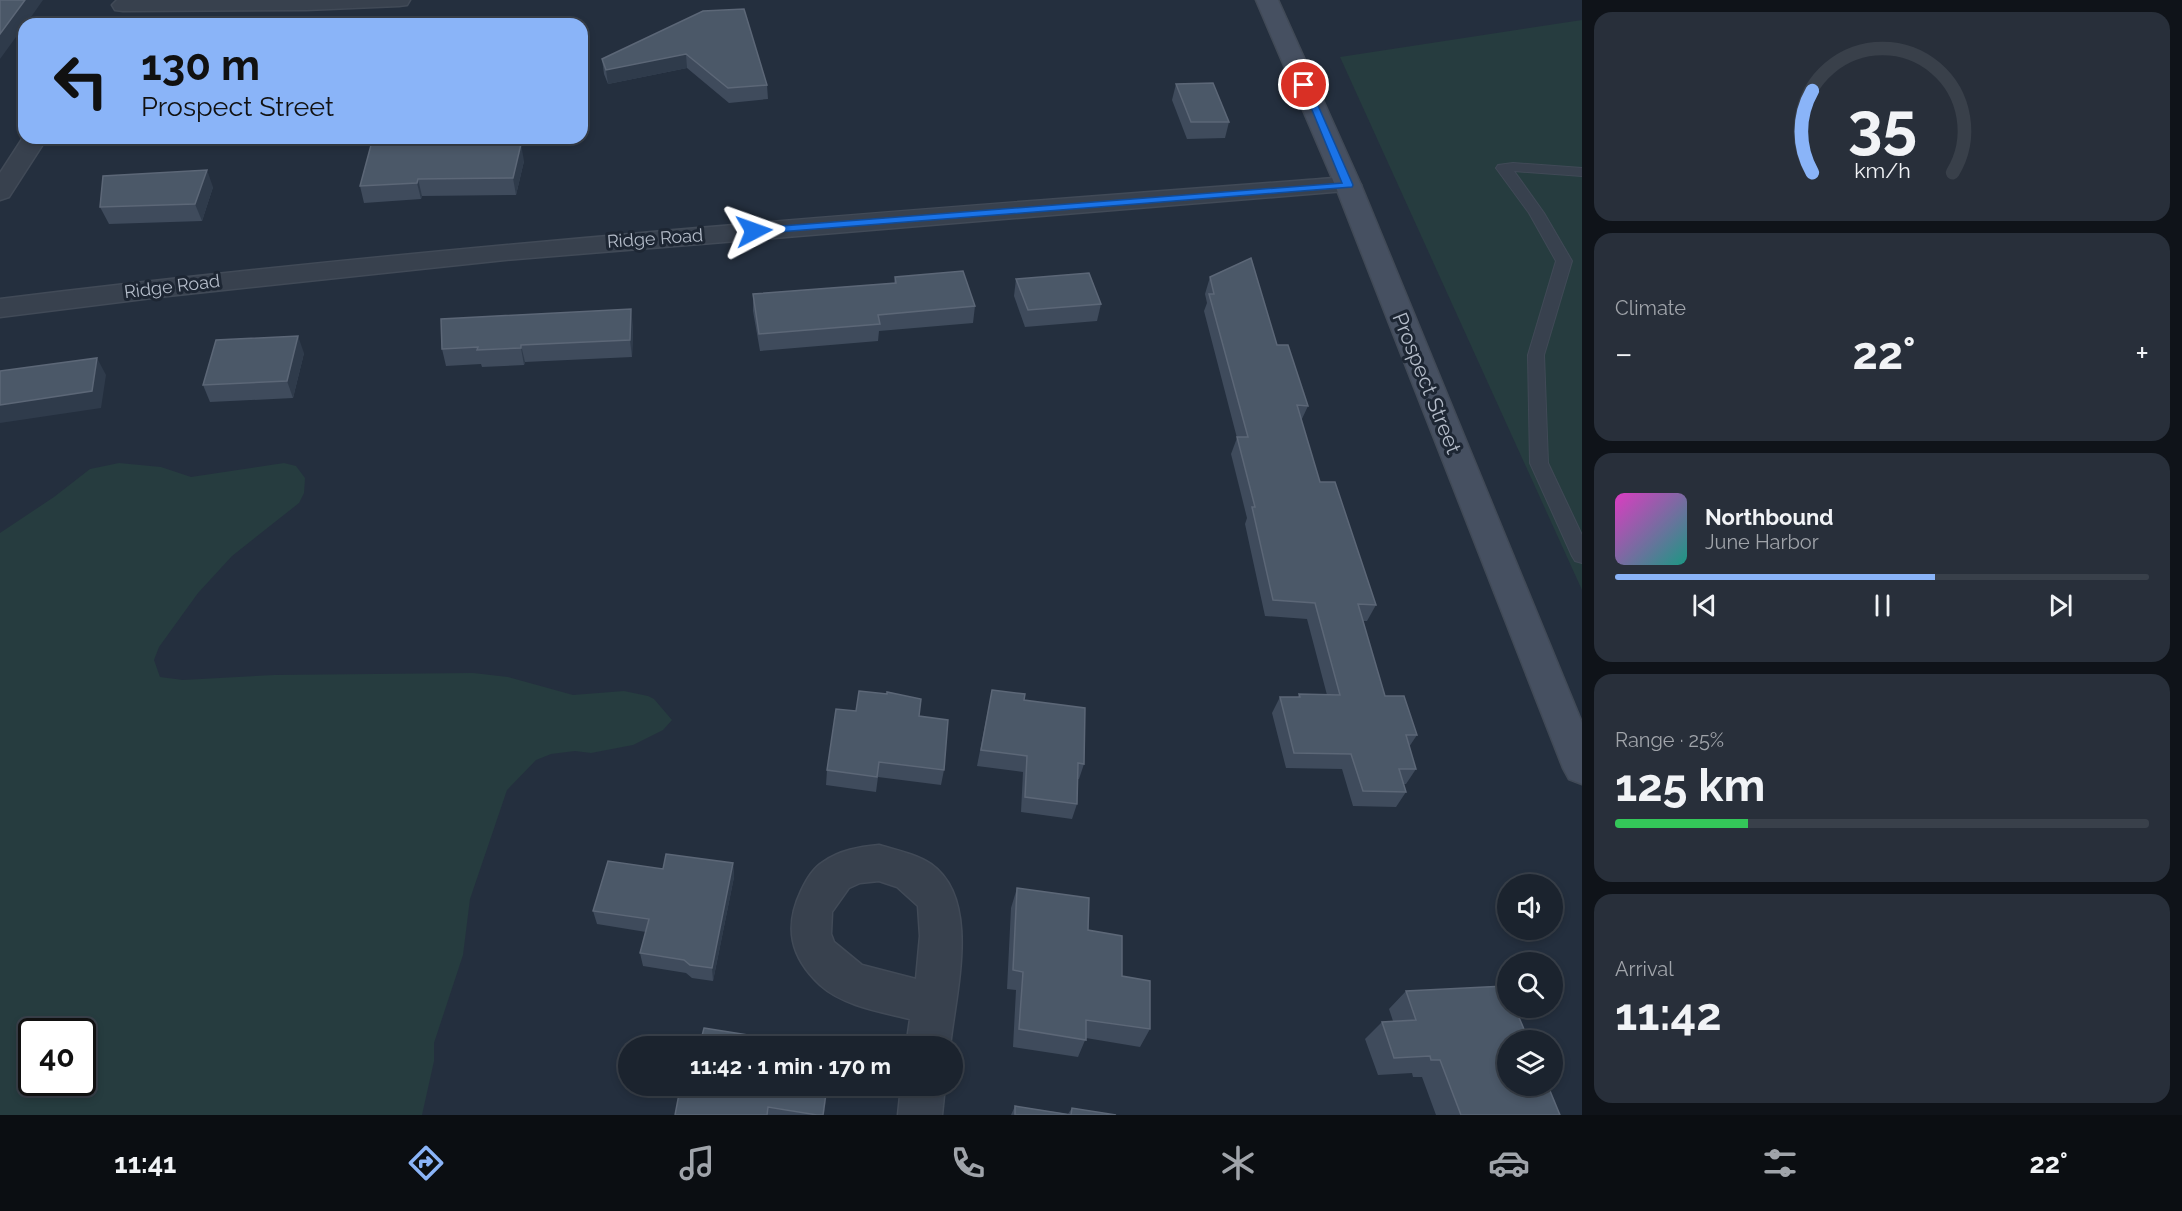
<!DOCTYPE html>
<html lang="en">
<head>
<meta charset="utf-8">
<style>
	body { margin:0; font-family:Raleway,sans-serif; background:#282f3a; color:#f1f3f6; height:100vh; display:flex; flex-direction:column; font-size:22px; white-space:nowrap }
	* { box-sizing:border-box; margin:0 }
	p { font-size:20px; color:#a0a4aa }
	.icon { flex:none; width:33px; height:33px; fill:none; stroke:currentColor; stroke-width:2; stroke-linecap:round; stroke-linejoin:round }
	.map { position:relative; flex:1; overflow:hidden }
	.drawer { display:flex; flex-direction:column; gap:12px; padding:12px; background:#0f1319; width:600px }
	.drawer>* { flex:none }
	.guide { position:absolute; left:18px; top:18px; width:570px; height:126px; border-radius:18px; box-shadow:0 3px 9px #0003,0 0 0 2px #39404a; background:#8ab4f8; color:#111; overflow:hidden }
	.controls { position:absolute; left:1497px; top:874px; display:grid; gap:12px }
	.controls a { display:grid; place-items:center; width:66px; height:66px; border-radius:50%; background:#1b232e; box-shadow:0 3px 9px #0003,0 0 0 2px #39404a; font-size:30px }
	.speed { position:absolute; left:18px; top:1018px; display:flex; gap:12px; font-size:30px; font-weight:700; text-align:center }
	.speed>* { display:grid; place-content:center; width:78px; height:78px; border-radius:50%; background:#1b232e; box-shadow:0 3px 9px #0003,0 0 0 2px #39404a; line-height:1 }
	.speed .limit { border:3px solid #111; border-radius:9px; background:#fff; color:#111 }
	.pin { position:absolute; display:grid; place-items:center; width:51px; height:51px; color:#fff; margin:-26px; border:3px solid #fff; border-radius:50%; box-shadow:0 2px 6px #0007 }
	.me { position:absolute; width:66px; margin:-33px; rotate:86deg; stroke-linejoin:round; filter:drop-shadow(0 0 4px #0008) }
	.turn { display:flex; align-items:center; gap:21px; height:126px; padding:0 24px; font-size:27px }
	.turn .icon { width:78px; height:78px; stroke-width:2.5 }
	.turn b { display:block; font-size:42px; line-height:51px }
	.big { font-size:45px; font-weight:700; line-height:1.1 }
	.drawer .card { flex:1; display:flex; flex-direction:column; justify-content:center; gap:9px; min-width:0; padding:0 21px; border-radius:18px; background:#282f3a }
	.drawer .dial { align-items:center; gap:0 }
	.dial svg { height:156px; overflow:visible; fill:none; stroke:#39404a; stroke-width:7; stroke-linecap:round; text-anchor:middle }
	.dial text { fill:#f1f3f6; stroke:none }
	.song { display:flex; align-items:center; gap:18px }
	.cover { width:72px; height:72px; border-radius:9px; background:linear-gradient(135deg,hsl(310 70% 55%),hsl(170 70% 35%)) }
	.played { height:6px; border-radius:3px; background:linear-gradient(90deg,#8ab4f8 60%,#39404a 60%) }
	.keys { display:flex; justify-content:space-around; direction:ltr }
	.heat { display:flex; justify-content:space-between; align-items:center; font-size:33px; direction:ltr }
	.charge { height:9px; border-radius:4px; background:linear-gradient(90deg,#34c759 25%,#39404a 0) }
	.trip { position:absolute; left:618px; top:1036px; width:345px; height:60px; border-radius:30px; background:#1b232e; box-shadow:0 3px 9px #0003,0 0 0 2px #39404a; font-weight:700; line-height:60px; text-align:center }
	.dock { display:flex; height:96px; justify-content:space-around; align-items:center; background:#0b0e12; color:#a0a4aa }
	.dock .icon { width:42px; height:42px }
	.dock .current { color:#8ab4f8 }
	.dock b { font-size:27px; color:#f1f3f6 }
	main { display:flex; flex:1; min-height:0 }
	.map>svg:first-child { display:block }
	.green { fill:#263c3f; fill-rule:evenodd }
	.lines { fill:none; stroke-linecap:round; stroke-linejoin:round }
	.service-casing { stroke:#414a57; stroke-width:2 }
	.minor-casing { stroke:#414a57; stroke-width:3 }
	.tertiary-casing { stroke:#414a57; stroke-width:3 }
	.secondary-casing { stroke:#414a57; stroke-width:3 }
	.service { fill:#38414e; fill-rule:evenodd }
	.minor { fill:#38414e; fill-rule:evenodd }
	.tertiary { fill:#38414e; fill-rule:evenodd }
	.secondary { fill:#465061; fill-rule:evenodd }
	.wall { fill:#3f4b5c }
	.shaded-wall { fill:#2f3b4b }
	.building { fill:#4b5868; stroke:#5c6777; stroke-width:1.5 }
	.route { fill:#1a73e8; stroke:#114b97; stroke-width:1.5 }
	.labels { text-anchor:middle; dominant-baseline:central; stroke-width:6; stroke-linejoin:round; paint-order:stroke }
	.far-street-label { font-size:18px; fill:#b4bcc9; stroke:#1d2633 }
	.street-label { font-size:21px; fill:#b4bcc9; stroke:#1d2633 }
</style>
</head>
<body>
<main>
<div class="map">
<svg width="1582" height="1115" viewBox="0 0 1582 1115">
	<rect width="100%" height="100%" fill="#242f3e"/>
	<g class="green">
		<path d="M 1582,20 L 1582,590 L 1340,57 Z"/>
		<path d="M 119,463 L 161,467 L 191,477 L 284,463 L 296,466 L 305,478 L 304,493 L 299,503 L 232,556 L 198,593 L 159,647 L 154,660 L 160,677 L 183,680 L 274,675 L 473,673 L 508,677 L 573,695 L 624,691 L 648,696 L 654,699 L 672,720 L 663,730 L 633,745 L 591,753 L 575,751 L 551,754 L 536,760 L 507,790 L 470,899 L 463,955 L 434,1043 L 434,1061 L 422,1115 L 0,1115 L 0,533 L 54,497 L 90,469 ZM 32,1032 L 82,1032 L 82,1083 L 32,1083 Z"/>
	</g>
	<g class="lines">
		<g class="service-casing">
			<path id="service" d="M 1513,163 L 1582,168 L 1582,176 L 1514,171 L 1544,213 L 1572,261 L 1544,355 L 1548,463 L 1582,535 L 1582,563 L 1575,561 L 1572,556 L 1530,463 L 1528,355 L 1556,261 L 1529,213 L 1496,168 L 1498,165 Z"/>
		</g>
		<g class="minor-casing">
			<g id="minor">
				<path d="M 117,0 L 410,0 L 407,5 L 399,6 L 306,10 L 123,11 L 115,10 L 112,5 Z"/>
				<path d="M 24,136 L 47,138 L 9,197 L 0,200 L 0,173 Z"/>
				<path d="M 879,845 C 896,850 916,854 931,864 C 982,900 955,995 950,1047 L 906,1047 L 910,1019 C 882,1012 843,1006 820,985 C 790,957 784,927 801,891 C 806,880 813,868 823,862 C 840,850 859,847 879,845 ZM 879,881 L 897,887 L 918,906 L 920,936 L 916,979 L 862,965 L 834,942 L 831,934 L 832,912 L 849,888 L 860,883 Z"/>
				<path d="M 901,1086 L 945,1086 L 942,1115 L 898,1115 Z"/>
			</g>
		</g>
		<g class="tertiary-casing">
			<path id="tertiary" d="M 1348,177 L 1357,180 L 1361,185 L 1357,190 L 505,260 L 168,296 L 0,317 L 0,299 C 448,244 898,211 1348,177 Z"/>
		</g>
		<g class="secondary-casing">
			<path id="secondary" d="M 1256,0 L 1278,0 L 1361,185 L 1582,723 L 1582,784 L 1569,779 L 1563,768 L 1335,185 Z"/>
		</g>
		<use href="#service" class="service"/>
		<use href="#minor" class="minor"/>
		<use href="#tertiary" class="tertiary"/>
		<use href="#secondary" class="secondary"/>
	</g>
	<g class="wall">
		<path d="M 744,9 L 767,85 L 768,99 L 729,103 L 687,68 L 608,84 L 604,74 L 602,59 Z"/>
		<path d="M 1176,84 L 1229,122 L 1225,138 L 1187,139 L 1172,100 Z"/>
		<path d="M 524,161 L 516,195 L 422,196 L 421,199 L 364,203 L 360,186 Z"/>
		<path d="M 213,187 L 202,221 L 109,224 L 100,207 Z"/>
		<path d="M 895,277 L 975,306 L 973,323 L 879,331 L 878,341 L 760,351 L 753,311 L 753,294 L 894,283 Z"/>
		<path d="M 1210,277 L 1277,345 L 1308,406 L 1301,421 L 1320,482 L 1376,605 L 1367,621 L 1363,621 L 1385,696 L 1417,735 L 1409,747 L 1416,769 L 1406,784 L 1404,784 L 1406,792 L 1396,807 L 1353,806 L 1342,769 L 1286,768 L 1272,713 L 1280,697 L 1298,697 L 1299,694 L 1327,695 L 1307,619 L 1265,616 L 1245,524 L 1247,518 L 1231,454 L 1237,438 L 1204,311 L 1207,303 L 1205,294 Z"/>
		<path d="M 1016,279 L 1101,304 L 1097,321 L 1025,327 L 1014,296 Z"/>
		<path d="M 633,326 L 632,357 L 525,362 L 524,365 L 482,367 L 481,364 L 446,366 L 442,349 Z"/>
		<path d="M 304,353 L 293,398 L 210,402 L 203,385 Z"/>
		<path d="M 992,690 L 1084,764 L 1079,779 L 1077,779 L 1077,804 L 1072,819 L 1021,812 L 1023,772 L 977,766 Z"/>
		<path d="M 856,711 L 919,716 L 944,770 L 941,785 L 878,777 L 876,792 L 826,785 L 827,770 Z"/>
		<path d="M 733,863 L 734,877 L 713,981 L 692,978 L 686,973 L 643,966 L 640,953 L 646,932 L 597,924 L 593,911 L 663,869 Z"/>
		<path d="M 1017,888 L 1088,930 L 1122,976 L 1150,1029 L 1140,1047 L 1086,1038 L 1078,1057 L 1013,1047 L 1016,990 L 1007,989 L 1011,908 Z"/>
		<path d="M 1406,991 L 1560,1115 L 1436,1115 L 1422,1077 L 1413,1077 L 1412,1073 L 1378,1075 L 1365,1039 L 1382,1022 L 1393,1021 L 1389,1009 Z"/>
		<path d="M 679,1094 L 824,1115 L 675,1115 Z"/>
		<path d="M 1015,1106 L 1068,1114 L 1072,1108 L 1116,1115 L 1011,1115 Z"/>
	</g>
	<g class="shaded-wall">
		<path d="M 25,0 L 43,0 L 26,24 L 24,24 L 24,26 L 0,59 L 0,34 Z"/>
		<path d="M 686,54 L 687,68 L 608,84 L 606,70 Z"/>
		<path d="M 521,144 L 524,161 L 516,195 L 513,178 Z"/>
		<path d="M 207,170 L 213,187 L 202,221 L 195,204 Z"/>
		<path d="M 418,179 L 422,196 L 421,199 L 417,183 Z"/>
		<path d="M 631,309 L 633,326 L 632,357 L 630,340 Z"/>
		<path d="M 298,336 L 304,353 L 293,398 L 287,381 Z"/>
		<path d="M 521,345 L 525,362 L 524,365 L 521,348 Z"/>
		<path d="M 97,358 L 106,375 L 101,408 L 0,423 L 0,405 Z"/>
		<path d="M 733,863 L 734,877 L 713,981 L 712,968 Z"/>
		<path d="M 827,1086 L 828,1086 L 824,1115 L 823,1115 Z"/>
	</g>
	<g class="building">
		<path d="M 0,0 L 25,0 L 0,34 Z"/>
		<path d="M 744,9 L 767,85 L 728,88 L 686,54 L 606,70 L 602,59 L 703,11 Z"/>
		<path d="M 365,20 L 371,24 L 364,24 Z"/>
		<path d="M 1213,83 L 1229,122 L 1191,122 L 1176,84 Z"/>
		<path d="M 521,144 L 513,178 L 418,179 L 417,183 L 360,186 L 371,145 Z"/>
		<path d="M 207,170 L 195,204 L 100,207 L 103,176 Z"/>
		<path d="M 1251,258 L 1277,345 L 1288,345 L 1308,406 L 1297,405 L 1320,482 L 1335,482 L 1376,605 L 1358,604 L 1385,696 L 1404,696 L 1417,735 L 1406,735 L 1416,769 L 1399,769 L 1406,792 L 1363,791 L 1351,754 L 1294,753 L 1280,697 L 1300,697 L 1299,694 L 1340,695 L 1315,603 L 1273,600 L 1252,507 L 1255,507 L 1237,437 L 1248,437 L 1209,294 L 1214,294 L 1210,277 Z"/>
		<path d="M 963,271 L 975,306 L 878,315 L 880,324 L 759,334 L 753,294 L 896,283 L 895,277 Z"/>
		<path d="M 1089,273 L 1101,304 L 1028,310 L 1016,279 Z"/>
		<path d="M 631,309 L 630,340 L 521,345 L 521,348 L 477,350 L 478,347 L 442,349 L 441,319 Z"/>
		<path d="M 298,336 L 287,381 L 203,385 L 216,340 Z"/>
		<path d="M 97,358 L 92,391 L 0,405 L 0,371 Z"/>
		<path d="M 992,690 L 1025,694 L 1024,700 L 1085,708 L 1084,764 L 1078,763 L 1077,804 L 1025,797 L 1027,756 L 981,750 Z"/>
		<path d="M 859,691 L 887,694 L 887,692 L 921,699 L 919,716 L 948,720 L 944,770 L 879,762 L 877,777 L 827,770 L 836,709 L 856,711 Z"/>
		<path d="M 666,854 L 733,863 L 712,968 L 690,965 L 684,960 L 640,953 L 649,919 L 593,911 L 608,861 L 663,869 Z"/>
		<path d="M 1017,888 L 1089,898 L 1088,930 L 1122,936 L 1122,976 L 1150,981 L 1150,1029 L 1086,1020 L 1086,1040 L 1019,1029 L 1023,972 L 1013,970 Z"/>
		<path d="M 1505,986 L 1508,991 L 1508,1008 L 1515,1008 L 1529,1041 L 1508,1041 L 1508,1086 L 1548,1086 L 1560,1115 L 1461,1115 L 1440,1060 L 1431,1060 L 1430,1056 L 1394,1058 L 1382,1022 L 1416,1020 L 1406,991 Z"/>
		<path d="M 704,1028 L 780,1040 L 779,1046 L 783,1047 L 699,1047 Z"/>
		<path d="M 691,1086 L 827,1086 L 823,1115 L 817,1115 L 768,1107 L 767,1115 L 675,1115 L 679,1094 L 689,1096 Z"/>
		<path d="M 1015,1106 L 1071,1115 L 1072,1108 L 1116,1115 L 1015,1115 Z"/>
	</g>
	<path class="route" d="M 1301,83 L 1309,85 L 1353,185 L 1352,187 L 754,234 L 748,231 L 754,228 L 1342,183 Z"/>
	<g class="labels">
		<g class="far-street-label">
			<text transform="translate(655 238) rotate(-4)">Ridge Road</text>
			<text transform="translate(172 286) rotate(-7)">Ridge Road</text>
		</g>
		<g class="street-label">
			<text transform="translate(1427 383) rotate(68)">Prospect Street</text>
		</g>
	</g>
</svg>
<div class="controls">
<a><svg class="icon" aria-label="sound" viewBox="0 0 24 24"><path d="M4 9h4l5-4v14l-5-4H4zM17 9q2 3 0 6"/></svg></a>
<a><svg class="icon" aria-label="search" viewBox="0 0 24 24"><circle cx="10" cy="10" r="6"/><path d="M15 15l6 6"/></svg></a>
<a><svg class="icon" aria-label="layers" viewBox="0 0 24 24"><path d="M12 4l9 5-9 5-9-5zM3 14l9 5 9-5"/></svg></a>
</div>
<div class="speed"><div class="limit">40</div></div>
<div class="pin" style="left:1304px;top:85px;background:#d93025"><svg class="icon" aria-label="arrive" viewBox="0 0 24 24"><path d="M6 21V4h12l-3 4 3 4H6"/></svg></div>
<svg class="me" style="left:754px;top:231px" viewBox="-20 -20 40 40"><path d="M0-17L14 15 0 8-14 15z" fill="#1a73e8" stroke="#fff" stroke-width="4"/></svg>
<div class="trip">11:42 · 1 min · 170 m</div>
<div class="guide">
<div class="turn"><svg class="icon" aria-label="left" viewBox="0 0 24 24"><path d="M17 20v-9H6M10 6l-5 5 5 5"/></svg><div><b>130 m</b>Prospect Street</div></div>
</div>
</div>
<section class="drawer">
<div class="card dial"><svg viewBox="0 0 100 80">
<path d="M14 69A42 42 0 1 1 86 69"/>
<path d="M14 69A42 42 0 0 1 14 27" stroke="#8ab4f8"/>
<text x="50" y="56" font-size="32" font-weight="700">35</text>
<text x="50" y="72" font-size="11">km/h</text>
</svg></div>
<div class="card"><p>Climate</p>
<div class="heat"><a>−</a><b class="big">22°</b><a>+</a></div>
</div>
<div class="card">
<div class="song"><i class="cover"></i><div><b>Northbound</b><p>June Harbor</p></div></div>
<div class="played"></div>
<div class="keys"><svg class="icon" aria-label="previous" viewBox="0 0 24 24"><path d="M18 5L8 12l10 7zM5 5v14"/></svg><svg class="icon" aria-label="pause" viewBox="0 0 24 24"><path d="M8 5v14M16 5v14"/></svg><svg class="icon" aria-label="next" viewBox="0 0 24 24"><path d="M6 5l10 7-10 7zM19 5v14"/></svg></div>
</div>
<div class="card"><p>Range · 25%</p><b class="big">125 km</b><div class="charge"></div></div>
<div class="card"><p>Arrival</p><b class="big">11:42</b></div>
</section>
</main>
<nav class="dock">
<b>11:41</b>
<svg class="icon current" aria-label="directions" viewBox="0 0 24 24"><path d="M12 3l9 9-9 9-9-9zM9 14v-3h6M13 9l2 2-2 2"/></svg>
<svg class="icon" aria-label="music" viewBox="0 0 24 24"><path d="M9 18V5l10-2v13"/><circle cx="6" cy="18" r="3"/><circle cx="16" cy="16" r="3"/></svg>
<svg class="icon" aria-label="phone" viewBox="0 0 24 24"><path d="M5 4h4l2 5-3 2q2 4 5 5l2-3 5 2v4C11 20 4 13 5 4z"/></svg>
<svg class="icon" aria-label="climate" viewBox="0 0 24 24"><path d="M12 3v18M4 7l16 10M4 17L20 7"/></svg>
<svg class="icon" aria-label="car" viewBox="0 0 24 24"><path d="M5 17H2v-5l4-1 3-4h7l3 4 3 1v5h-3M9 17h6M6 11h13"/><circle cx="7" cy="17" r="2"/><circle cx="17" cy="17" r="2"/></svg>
<svg class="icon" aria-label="filters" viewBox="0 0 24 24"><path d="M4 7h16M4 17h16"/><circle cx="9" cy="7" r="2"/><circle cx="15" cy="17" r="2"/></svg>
<b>22°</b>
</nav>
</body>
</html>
